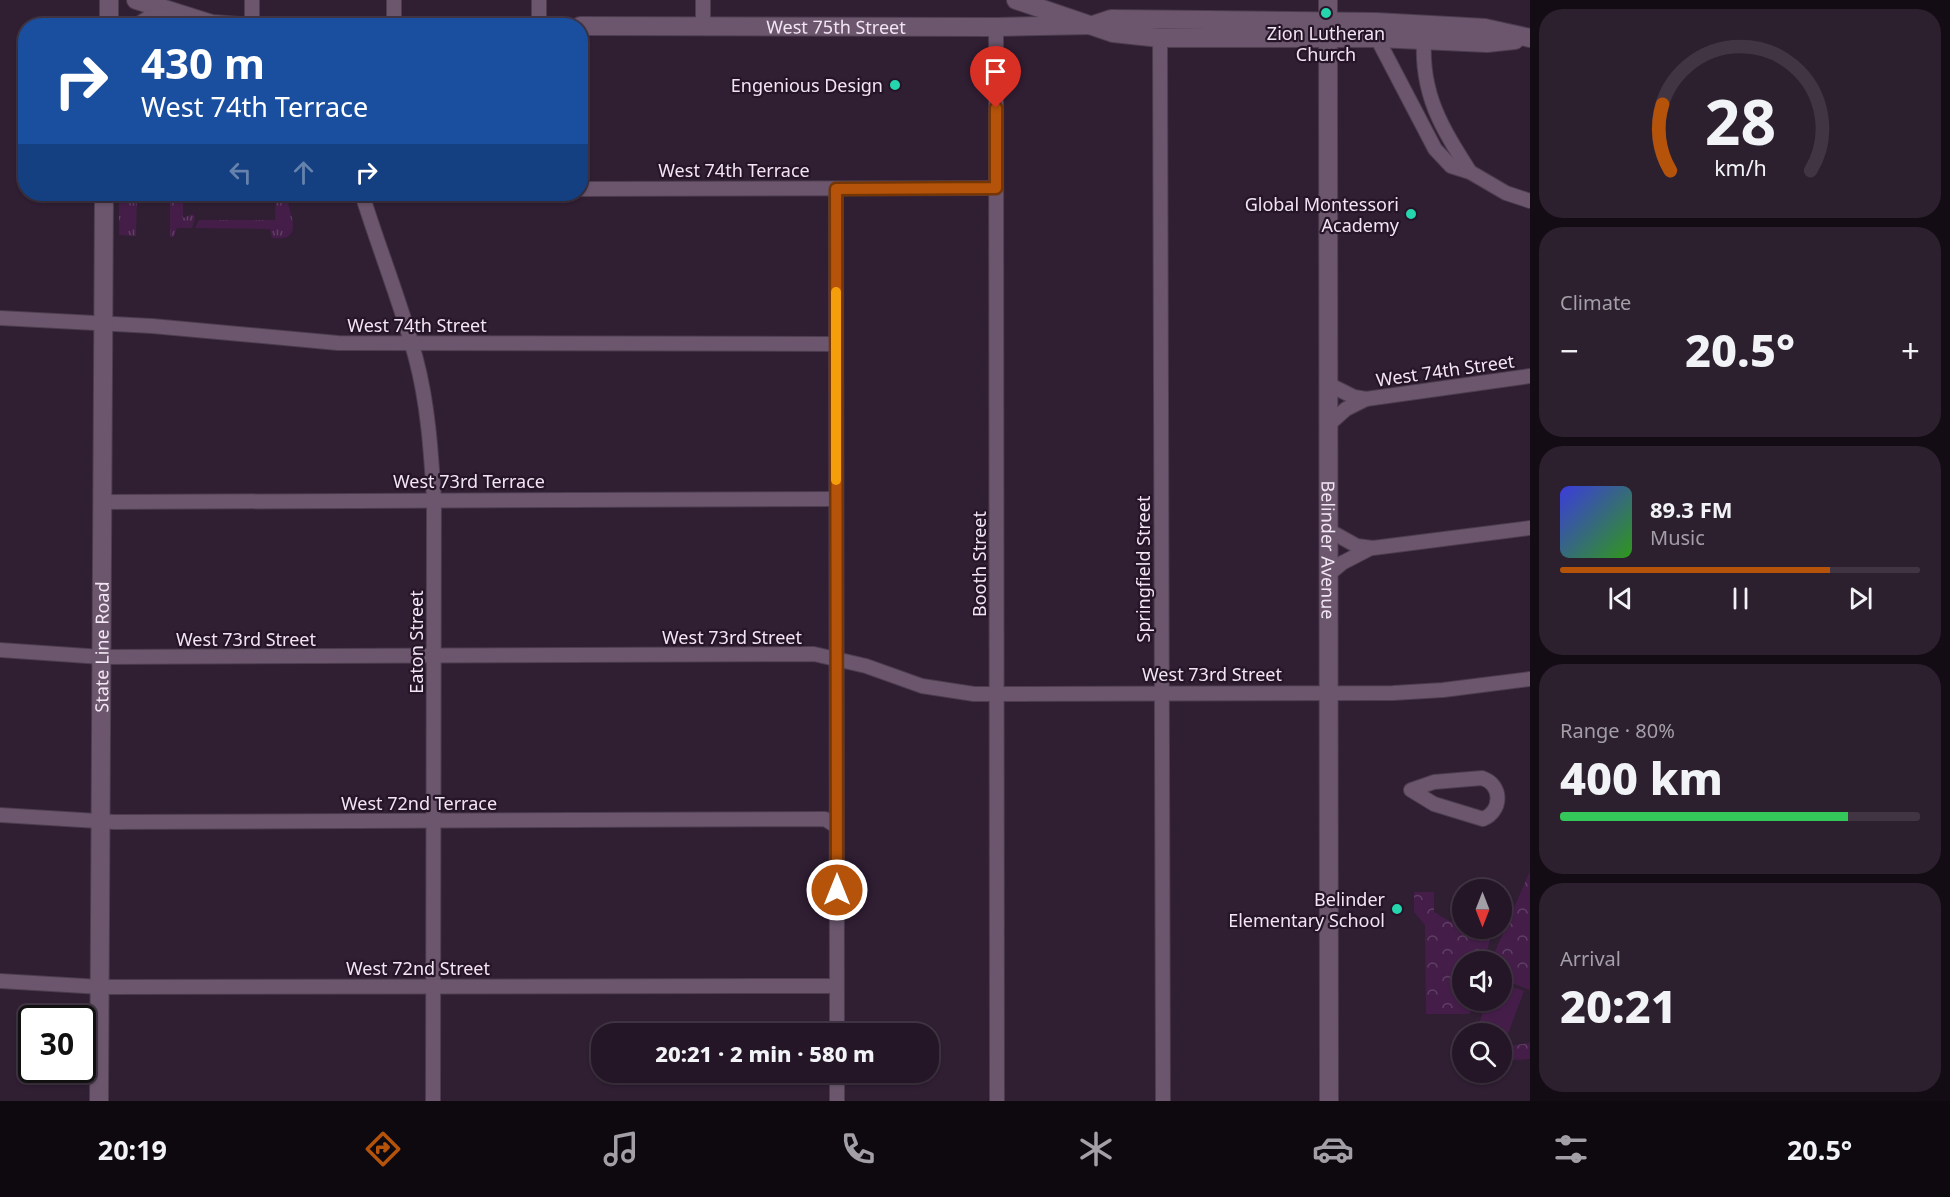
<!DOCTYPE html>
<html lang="en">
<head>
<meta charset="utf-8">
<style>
	body { margin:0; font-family:"Noto Sans",sans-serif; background:#2c1f2e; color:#f1f3f6; height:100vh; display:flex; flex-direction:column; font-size:22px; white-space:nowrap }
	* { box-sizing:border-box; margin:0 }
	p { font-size:20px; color:#a39fa7 }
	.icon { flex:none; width:33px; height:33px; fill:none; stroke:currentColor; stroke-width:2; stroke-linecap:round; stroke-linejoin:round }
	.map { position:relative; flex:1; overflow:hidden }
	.side { display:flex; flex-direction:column; gap:9px; padding:9px; background:#140c15; width:420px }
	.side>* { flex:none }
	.guide { position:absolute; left:18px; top:18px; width:570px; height:183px; border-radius:24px; box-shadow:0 2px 4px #0004,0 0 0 2px #413543; background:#1a4fa0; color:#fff; overflow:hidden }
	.needle { width:39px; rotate:180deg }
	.controls { position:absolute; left:1452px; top:879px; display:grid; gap:12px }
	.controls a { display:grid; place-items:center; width:60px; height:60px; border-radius:50%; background:#241626; box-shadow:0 2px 4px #0004,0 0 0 2px #413543; font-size:30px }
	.speed { position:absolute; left:18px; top:1005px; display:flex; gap:12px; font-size:30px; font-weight:700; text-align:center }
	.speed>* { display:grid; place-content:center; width:78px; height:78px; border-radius:50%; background:#241626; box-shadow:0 2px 4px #0004,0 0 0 2px #413543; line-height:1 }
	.speed .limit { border:3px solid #111; border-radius:9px; background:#fff; color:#111 }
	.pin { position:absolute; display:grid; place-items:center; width:51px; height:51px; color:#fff; margin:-62px -26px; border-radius:50% 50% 50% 0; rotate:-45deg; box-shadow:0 0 6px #0007 }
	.pin .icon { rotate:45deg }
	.me { position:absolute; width:66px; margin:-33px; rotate:0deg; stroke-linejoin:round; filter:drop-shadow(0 0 4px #0008) }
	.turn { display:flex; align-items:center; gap:21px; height:126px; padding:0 24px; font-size:27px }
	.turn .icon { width:78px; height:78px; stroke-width:2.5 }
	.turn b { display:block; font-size:42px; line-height:51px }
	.lanes { display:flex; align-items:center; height:57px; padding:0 24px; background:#0003; justify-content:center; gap:30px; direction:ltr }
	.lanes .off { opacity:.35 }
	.big { font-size:45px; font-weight:800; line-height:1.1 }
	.side .tile { flex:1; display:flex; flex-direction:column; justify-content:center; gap:9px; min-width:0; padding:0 21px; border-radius:24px; background:#2c1f2e }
	.side .dial { align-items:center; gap:0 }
	.dial svg { height:156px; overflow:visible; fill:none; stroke:#413543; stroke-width:7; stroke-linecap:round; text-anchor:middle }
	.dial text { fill:#f1f3f6; stroke:none }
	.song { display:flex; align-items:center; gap:18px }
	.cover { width:72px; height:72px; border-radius:9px; background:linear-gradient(135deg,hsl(240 70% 55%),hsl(110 70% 35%)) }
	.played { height:6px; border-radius:3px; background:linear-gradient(90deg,#b45309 75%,#413543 75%) }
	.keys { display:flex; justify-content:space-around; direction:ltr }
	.heat { display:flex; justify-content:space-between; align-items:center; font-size:33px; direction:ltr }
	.charge { height:9px; border-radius:4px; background:linear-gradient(90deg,#34c759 80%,#413543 0) }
	.trip { position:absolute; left:591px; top:1023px; width:348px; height:60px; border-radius:24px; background:#241626; box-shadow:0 2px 4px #0004,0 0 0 2px #413543; font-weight:800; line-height:60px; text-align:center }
	.tabs { display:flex; height:96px; justify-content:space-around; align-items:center; background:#0e090f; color:#a39fa7 }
	.tabs .icon { width:42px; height:42px }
	.tabs .active { color:#b45309 }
	.tabs b { font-size:27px; color:#f1f3f6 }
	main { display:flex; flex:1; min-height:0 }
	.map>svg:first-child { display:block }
	.grass { fill:url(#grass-tufts) }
	.park { fill:url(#park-crowns) }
	.pitch { fill:#441e49 }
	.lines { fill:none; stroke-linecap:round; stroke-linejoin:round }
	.street-casing { stroke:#4c3c4e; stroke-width:16 }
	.secondary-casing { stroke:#4c3c4e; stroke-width:20 }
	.street { stroke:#6b566d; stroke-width:14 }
	.secondary { stroke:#6b566d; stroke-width:18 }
	.route-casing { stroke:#753606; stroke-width:15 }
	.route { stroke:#b45309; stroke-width:10 }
	.slow { stroke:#f59e0b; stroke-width:10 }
	.poi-dot { fill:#25d5ae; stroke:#261528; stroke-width:2 }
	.labels { text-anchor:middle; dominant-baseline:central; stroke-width:4.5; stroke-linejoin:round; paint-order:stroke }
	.street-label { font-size:18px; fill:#f2e5f3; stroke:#261528 }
	.poi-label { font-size:18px; fill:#f2e5f3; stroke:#261528; text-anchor:end }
</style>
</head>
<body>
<main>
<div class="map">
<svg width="1530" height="1101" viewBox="0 0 1530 1101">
	<defs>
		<pattern id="grass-tufts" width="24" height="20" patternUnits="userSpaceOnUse" patternTransform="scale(1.5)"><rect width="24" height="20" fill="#441e49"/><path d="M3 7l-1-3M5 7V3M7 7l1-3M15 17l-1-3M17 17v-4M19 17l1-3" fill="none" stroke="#5f3f64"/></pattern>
		<pattern id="park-crowns" width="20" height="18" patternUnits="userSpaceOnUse" patternTransform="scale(1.5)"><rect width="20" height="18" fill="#441e49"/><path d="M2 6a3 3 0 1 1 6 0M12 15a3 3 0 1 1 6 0" fill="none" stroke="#5f3f64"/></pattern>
	</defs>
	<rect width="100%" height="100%" fill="#301e33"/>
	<g class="grass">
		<path d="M 119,194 L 137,194 L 136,236 L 119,235 Z"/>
		<path d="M 170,194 L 183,194 L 183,218 L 193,214 L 195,217 L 192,228 L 177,228 L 174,237 L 170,237 Z"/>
		<path d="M 276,194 L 286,194 C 287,210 308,242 272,238 L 270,229 L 195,228 L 199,220 L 275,220 Z"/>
	</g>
	<g class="park">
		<path d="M 1530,871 L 1530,990 L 1502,979 L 1502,962 L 1491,961 Z"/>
		<path d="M 1414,892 L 1434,892 L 1434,912 L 1451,922 L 1462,921 L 1462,928 L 1493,929 L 1484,961 L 1462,962 L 1462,1000 L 1473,1001 L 1470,1014 L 1426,1014 L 1425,925 L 1414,912 Z"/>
		<path d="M 1530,1043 L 1530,1059 L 1510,1060 L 1502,1064 L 1502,1047 Z"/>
	</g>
	<path class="pitch" d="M 1502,983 L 1524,991 L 1506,1039 L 1502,1037 L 1502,1034 L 1477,1029 L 1487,1001 L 1502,1000 Z"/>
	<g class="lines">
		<g class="street-casing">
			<g id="street">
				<path d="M 539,0 L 539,25"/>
				<path d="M 252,26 L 252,0"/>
				<path d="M 394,26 L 394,0"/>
				<path d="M 703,27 L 703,0"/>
				<path d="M 996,27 L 997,1101"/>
				<path d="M 1160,38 L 1163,1101"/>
				<path d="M 1377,38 L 1435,149 L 1451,166 L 1470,172 L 1506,193 L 1530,201"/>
				<path d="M 1424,40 C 1421,95 1442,128 1470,172"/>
				<path d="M 580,189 L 996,188"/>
				<path d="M 836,189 L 837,1034"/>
				<path d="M 362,194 C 379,249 401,303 416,359 C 428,404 431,452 434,499 L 433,1101"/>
				<path d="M 0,318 L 152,326 L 338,343 L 835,344"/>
				<path d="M 1328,384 L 1354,397 L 1366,399 L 1530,376"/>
				<path d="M 1328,425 L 1346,409 L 1366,399"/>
				<path d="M 103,502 L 836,499"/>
				<path d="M 1330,531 L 1357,546 L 1373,548 L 1530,528"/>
				<path d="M 1330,573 L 1342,563 L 1371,548"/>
				<path d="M 0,650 L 102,657 L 814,654 L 866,666 L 922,686 L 974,694 L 1393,693 L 1443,690 L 1530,679"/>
				<path d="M 1482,778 C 1503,785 1502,811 1483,819 L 1434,804 L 1411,790 L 1434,782 Z"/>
				<path d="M 0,815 L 114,822 L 825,819 L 836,826"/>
				<path d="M 0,981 L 101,987 L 836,986"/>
				<path d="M 837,1072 L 837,1101"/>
			</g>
		</g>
		<g class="secondary-casing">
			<g id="secondary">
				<path d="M 136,0 L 212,24 L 239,26"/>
				<path d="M 1016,0 L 1113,33 L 1160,38 L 1377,38 L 1487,43 L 1515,40"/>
				<path id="s1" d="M 1328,0 L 1329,1101"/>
				<path d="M 109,26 L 109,0"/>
				<path d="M 139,26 L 150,19 L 177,14"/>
				<path d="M 521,26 L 555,26"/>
				<path id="s2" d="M 580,26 L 996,27 L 1093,25 L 1111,19 L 1208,20 L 1376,22 L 1450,26 L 1485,28 L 1530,38"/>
				<path id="s3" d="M 99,1101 L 104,194"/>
			</g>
		</g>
		<use href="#street" class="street"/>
		<use href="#secondary" class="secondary"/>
	</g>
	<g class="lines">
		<g class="route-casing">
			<path id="route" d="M 837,890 L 836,189 L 996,188 L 996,108"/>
		</g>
		<use href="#route" class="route"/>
		<path class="slow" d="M 836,480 L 836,292"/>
	</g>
	<g class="poi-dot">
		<circle cx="1326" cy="13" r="6"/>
		<circle cx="895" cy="85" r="6"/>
		<circle cx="1411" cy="214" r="6"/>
		<circle cx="1397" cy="909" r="6"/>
	</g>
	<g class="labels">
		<g class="street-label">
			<text stroke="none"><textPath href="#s2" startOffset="256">West 75th Street</textPath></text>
			<text x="734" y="170">West 74th Terrace</text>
			<text x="417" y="325">West 74th Street</text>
			<text transform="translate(1445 370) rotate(-8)">West 74th Street</text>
			<text x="469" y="481">West 73rd Terrace</text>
			<text stroke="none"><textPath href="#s1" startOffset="550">Belinder Avenue</textPath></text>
			<text transform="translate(979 564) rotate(-90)">Booth Street</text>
			<text transform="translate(1143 569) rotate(-90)">Springfield Street</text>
			<text x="732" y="637">West 73rd Street</text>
			<text x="246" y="639">West 73rd Street</text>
			<text transform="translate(416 642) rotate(-90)">Eaton Street</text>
			<text stroke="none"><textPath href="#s3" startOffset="454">State Line Road</textPath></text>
			<text x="1212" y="674">West 73rd Street</text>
			<text x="419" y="803">West 72nd Terrace</text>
			<text x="418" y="968">West 72nd Street</text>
		</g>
		<g class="poi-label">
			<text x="1326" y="33" text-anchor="middle">Zion Lutheran<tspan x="1326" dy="21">Church</tspan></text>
			<text x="883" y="85">Engenious Design</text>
			<text x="1399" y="204">Global Montessori<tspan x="1399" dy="21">Academy</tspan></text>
			<text x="1385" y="899">Belinder<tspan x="1385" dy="21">Elementary School</tspan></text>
		</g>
	</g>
</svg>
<div class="controls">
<a><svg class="needle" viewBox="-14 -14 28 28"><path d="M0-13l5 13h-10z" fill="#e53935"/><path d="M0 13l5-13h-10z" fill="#a39fa7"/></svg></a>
<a><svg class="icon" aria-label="sound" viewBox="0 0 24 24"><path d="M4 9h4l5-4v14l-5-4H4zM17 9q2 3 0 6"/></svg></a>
<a><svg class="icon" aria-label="search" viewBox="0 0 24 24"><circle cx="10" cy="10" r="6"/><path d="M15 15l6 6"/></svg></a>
</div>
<div class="speed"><div class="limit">30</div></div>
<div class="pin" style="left:996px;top:108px;background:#d93025"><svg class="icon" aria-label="arrive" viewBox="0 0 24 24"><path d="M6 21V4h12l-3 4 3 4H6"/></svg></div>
<svg class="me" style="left:837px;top:890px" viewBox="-20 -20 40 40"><circle r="17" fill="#b45309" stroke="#fff" stroke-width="3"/><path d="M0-11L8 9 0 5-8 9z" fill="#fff"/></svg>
<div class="trip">20:21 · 2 min · 580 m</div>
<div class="guide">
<div class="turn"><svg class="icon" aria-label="right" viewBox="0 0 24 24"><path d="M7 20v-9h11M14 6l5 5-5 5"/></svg><div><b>430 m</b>West 74th Terrace</div></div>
<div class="lanes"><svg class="icon off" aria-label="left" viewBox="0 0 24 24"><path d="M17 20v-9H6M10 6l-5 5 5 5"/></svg><svg class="icon off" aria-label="ahead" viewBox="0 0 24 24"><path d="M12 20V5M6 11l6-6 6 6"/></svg><svg class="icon" aria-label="right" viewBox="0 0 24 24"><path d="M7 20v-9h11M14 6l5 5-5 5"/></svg></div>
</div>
</div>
<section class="side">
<div class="tile dial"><svg viewBox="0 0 100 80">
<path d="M14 69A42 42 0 1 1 86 69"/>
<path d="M14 69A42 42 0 0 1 10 35" stroke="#b45309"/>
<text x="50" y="56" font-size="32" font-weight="700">28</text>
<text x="50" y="72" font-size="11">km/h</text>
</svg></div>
<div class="tile"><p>Climate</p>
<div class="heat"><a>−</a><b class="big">20.5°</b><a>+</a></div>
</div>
<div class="tile">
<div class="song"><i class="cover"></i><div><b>89.3 FM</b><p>Music</p></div></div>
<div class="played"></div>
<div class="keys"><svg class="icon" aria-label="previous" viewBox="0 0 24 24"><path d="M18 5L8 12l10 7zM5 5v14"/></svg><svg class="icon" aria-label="pause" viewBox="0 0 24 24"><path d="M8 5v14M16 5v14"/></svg><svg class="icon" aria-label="next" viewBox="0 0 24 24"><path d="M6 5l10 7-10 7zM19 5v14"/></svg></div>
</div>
<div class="tile"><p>Range · 80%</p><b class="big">400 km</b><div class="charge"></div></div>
<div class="tile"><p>Arrival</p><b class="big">20:21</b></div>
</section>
</main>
<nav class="tabs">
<b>20:19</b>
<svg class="icon active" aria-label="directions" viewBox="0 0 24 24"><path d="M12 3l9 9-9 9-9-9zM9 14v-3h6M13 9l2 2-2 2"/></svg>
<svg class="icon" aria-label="music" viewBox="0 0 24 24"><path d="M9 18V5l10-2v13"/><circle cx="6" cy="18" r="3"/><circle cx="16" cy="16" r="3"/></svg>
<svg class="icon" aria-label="phone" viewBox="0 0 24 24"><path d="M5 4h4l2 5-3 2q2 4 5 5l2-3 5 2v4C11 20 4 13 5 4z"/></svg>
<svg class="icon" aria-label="climate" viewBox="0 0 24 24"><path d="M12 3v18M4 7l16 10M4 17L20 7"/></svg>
<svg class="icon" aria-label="car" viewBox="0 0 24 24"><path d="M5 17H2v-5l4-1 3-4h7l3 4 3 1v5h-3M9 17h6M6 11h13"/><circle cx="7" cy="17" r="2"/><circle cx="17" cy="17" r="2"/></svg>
<svg class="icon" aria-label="filters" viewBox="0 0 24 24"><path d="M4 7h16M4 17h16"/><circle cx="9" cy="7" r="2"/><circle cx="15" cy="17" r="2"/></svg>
<b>20.5°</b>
</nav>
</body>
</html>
